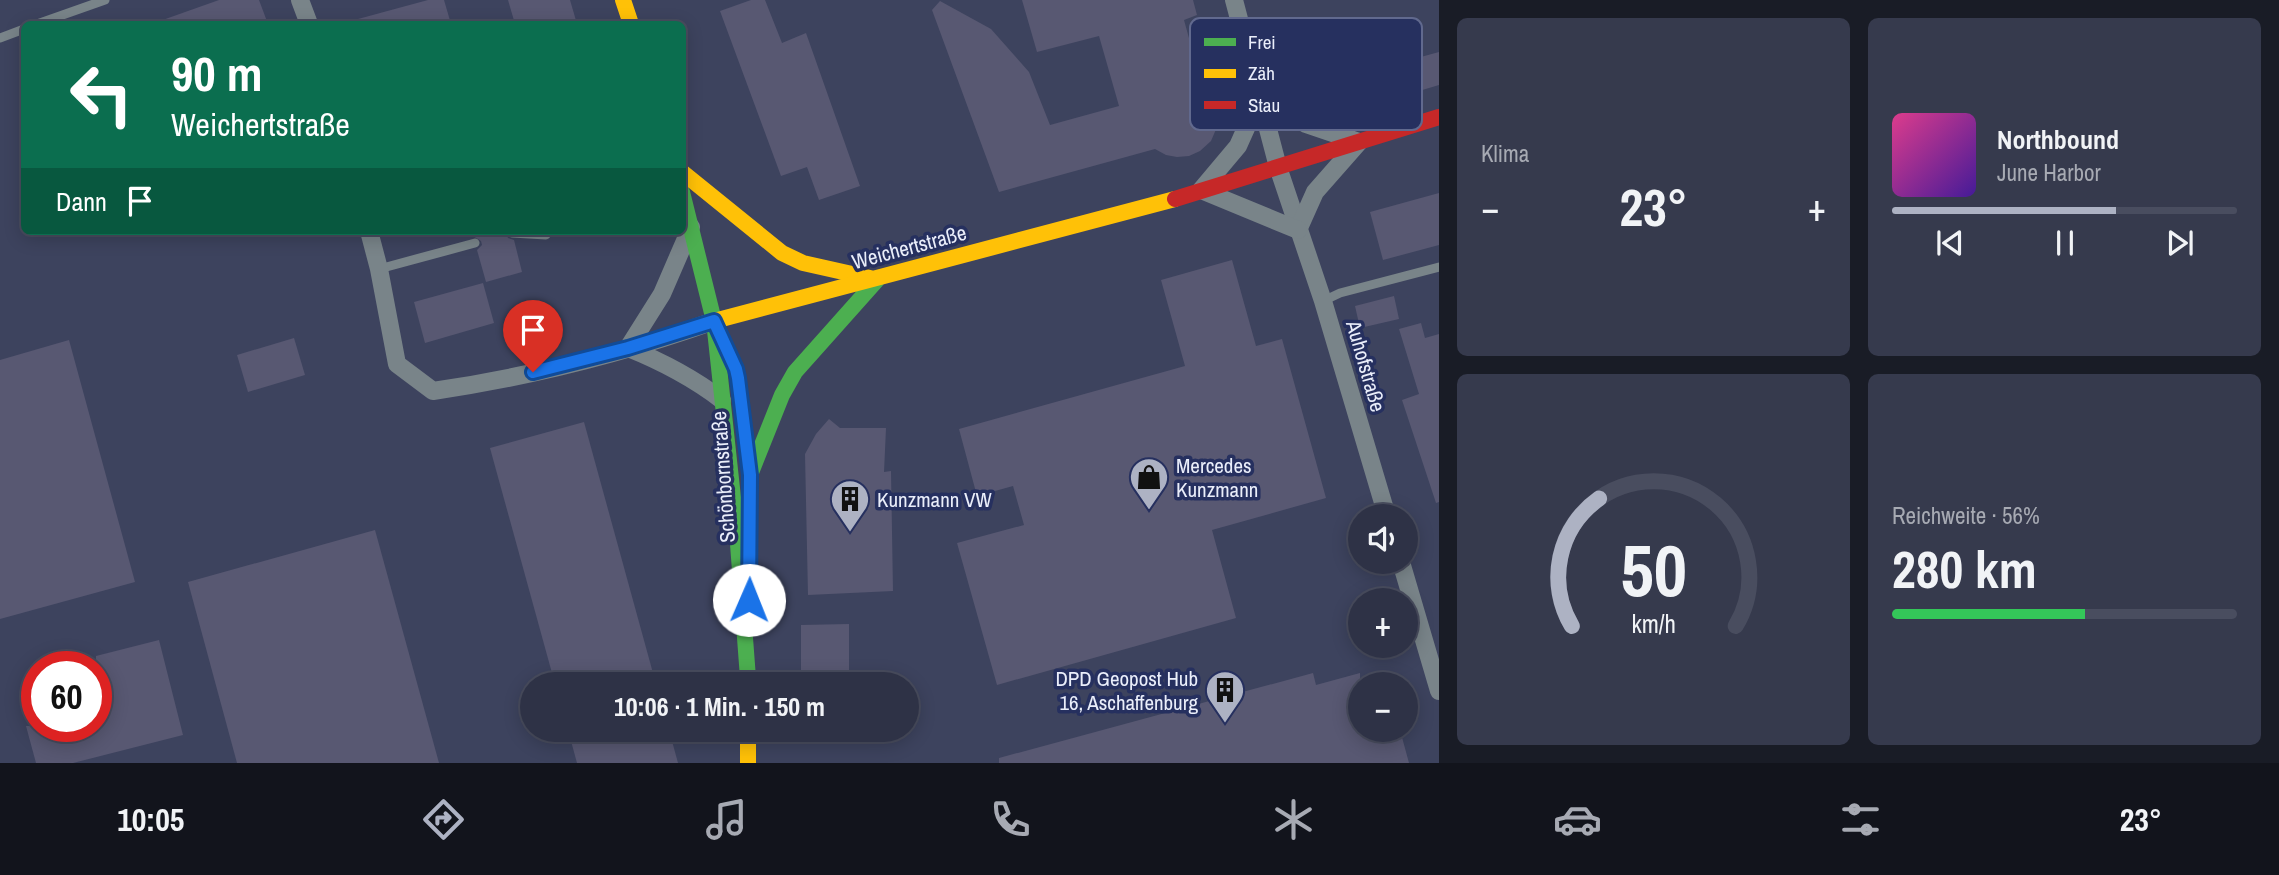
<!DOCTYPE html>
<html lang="de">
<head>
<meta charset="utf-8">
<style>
	body { margin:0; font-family:"Archivo Narrow",sans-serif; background:#363a4d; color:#f1f3f6; height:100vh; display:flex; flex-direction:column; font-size:26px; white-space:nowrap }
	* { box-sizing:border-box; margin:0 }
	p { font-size:23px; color:#a7aab3 }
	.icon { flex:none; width:38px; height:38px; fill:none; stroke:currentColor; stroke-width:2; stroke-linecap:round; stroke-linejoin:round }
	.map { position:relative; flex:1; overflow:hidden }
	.details { display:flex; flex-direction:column; gap:18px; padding:18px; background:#191c26; width:840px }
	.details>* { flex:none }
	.top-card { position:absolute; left:21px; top:21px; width:665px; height:214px; border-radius:10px; box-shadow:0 4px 18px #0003,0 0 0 2px #494d5f; background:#0b6e4f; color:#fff; overflow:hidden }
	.tools { position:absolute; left:1348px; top:504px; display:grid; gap:14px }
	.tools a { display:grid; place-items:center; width:70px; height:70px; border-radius:50%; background:#2e3246; box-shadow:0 4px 18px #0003,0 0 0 2px #494d5f; font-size:35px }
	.speed { position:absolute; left:21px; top:651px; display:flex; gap:14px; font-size:35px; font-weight:700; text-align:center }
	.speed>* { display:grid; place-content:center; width:91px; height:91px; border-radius:50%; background:#2e3246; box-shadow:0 4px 18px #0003,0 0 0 2px #494d5f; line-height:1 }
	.speed .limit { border:10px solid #d22; background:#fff; color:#111 }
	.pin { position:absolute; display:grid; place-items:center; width:60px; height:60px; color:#fff; margin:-72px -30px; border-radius:50% 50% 50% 0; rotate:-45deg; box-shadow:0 0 7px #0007 }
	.pin .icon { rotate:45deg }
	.me { position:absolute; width:77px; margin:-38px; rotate:1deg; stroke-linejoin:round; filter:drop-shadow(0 0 5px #0008) }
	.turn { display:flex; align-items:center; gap:24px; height:147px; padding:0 35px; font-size:32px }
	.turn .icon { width:91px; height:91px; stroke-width:2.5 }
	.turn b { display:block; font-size:49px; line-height:60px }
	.then { display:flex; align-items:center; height:66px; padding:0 35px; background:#0003; gap:14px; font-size:26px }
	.big { font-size:52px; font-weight:700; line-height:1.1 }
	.details .widget { flex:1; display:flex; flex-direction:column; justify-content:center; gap:10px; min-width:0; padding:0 24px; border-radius:10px; background:#363a4d }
	.details .dial { align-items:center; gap:0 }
	.dial svg { height:182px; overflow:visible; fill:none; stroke:#494d5f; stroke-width:7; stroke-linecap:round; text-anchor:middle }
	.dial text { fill:#f1f3f6; stroke:none }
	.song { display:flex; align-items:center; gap:21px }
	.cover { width:84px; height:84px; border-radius:10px; background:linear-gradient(135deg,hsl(330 70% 55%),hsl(260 70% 35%)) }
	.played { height:7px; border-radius:4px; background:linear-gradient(90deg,#adb2c3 65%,#494d5f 65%) }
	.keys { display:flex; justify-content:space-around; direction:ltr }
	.heat { display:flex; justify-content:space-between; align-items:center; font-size:38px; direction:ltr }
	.charge { height:10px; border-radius:5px; background:linear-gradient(90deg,#34c759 56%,#494d5f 0) }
	.details .tiles { flex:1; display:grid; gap:18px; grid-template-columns:repeat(2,1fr) }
	.trip { position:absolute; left:520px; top:672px; width:399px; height:70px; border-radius:35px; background:#2e3246; box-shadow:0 4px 18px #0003,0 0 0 2px #494d5f; font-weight:700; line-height:70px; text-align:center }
	.tabs { display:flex; height:112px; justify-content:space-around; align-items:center; background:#12141c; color:#a7aab3 }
	.tabs .icon { width:49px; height:49px }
	.tabs .selected { color:#adb2c3 }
	.tabs b { font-size:32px; color:#f1f3f6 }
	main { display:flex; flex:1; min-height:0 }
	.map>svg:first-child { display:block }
	.building { fill:#585872 }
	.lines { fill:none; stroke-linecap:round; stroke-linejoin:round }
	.lane { stroke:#798489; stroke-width:9 }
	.street { stroke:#798489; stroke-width:18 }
	.fast { stroke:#4caf50; stroke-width:16 }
	.slow { stroke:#ffc107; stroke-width:16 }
	.jam { stroke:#c62828; stroke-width:16 }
	.route-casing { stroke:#114b97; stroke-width:18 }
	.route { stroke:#1a73e8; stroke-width:12 }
	.labels { text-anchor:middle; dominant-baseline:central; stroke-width:7; stroke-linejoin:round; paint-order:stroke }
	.street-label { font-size:21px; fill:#eaeefa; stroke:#26305f }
	.poi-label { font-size:21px; fill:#eaeefa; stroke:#26305f; text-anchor:start }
	.key { fill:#26305f; stroke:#61698e; stroke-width:2 }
	.key-label { font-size:19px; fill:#eaeefa }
</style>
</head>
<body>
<main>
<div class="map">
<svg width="1439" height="763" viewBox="0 0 1439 763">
	<rect width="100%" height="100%" fill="#3d435e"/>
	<g class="building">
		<path d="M 219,0 L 259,0 L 268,24 L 158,24 L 157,22 Z"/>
		<path d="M 428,0 L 444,0 L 451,24 L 359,24 L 358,19 Z"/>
		<path d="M 508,0 L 570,0 L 577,24 L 515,24 Z"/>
		<path d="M 751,0 L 765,0 L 782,43 L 806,33 L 860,186 L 819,200 L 807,167 L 781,176 L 720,11 Z"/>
		<path d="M 1022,0 L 1193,0 L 1197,15 L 1184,20 L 1203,89 L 1211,99 L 1217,111 L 1217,127 L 1211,141 L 1200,151 L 1189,156 L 1177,157 L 1166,155 L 1155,149 L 999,192 L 932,10 L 940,1 L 991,29 L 1029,72 L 1050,125 L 1119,106 L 1099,36 L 1037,52 Z"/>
		<path d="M 1366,33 L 1377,69 L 1439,52 L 1439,85 L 1389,100 L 1387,92 L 1345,103 L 1328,43 Z"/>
		<path d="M 1439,193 L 1439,245 L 1383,260 L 1370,212 Z"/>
		<path d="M 472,231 L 505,231 L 508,238 L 514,240 L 522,272 L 486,282 L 477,250 L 482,245 L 481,241 L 473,236 Z"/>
		<path d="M 1232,260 L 1256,346 L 1282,339 L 1326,498 L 1212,530 L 1236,618 L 997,685 L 957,543 L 1024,525 L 1013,486 L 977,496 L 959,429 L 1185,366 L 1161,280 Z"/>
		<path d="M 483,283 L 494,323 L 425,343 L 414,302 Z"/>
		<path d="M 1394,296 L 1399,319 L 1360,328 L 1355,306 Z"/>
		<path d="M 1421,323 L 1425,338 L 1439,334 L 1439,502 L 1436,503 L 1402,400 L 1419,394 L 1399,329 Z"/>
		<path d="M 294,338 L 305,375 L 248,392 L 237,355 Z"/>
		<path d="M 69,340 L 135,582 L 0,619 L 0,360 Z"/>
		<path d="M 829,419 L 840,428 L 886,428 L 884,472 L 891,471 L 893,591 L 808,595 L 805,454 L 816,434 Z"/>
		<path d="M 584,422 L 656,684 L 555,684 L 490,448 Z"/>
		<path d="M 375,530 L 439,763 L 237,763 L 188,582 Z"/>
		<path d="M 849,624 L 849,684 L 801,684 L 801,625 Z"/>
		<path d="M 159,640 L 183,735 L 73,763 L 36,763 L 26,726 L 96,726 L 96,656 Z"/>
		<path d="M 1313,673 L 1316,685 L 1360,673 L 1360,730 L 1400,730 L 1409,763 L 999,763 L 999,758 Z"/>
		<path d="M 568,730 L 669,730 L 678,763 L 577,763 Z"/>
	</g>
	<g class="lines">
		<g class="lane">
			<path d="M 37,24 L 105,0"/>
			<path d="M 0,38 L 24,29"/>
			<path d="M 512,233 L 546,235"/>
			<path d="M 379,269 L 475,243"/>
			<path d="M 1323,301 L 1340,293 L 1439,267"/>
		</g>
		<g class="street">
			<path d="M 300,0 L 309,24"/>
			<path d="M 1234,0 L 1278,167 L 1323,301 L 1387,516"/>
			<path d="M 1260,97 L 1306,124 L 1359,142 L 1315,192 L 1298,230"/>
			<path d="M 1260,97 L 1238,146 L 1201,190 L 1298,230"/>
			<path d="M 369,231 L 379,269 L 397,364 L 433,391 C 528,377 624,353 714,321"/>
			<path d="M 628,348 L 662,294 L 691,227"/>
			<path d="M 628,348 C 663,362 693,378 722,400"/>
			<path d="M 1401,562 L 1439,691"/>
		</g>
		<g class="fast">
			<path d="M 682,192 L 714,321 L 738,544 L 748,678"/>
			<path d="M 750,475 L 782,395 L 795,372 L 877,280"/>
		</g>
		<g class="slow">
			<path d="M 623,0 L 631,24"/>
			<path d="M 682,172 L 782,253 L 803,263 L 870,278"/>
			<path d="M 714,321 L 1175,199"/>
			<path d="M 748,730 L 748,763"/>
		</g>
		<path class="jam" d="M 1175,199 L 1439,117"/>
	</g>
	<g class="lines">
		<g class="route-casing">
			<path id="route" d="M 533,372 L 628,348 L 714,321 L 736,369 L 738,378 L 750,475 L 749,600"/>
		</g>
		<use href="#route" class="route"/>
	</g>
	<defs>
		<g id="shop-pin" transform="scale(2.0125)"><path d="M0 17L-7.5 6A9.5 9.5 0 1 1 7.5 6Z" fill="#adb2c3" stroke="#26305f"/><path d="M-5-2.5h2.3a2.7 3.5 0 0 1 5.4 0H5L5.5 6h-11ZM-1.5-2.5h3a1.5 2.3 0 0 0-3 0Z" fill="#111"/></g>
		<g id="building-pin" transform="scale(2.0125)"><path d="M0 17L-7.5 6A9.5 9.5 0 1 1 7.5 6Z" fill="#adb2c3" stroke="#26305f"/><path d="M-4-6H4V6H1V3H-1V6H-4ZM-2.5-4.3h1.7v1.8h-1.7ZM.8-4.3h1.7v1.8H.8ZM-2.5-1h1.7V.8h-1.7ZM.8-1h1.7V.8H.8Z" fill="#111"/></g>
	</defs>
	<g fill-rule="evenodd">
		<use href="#shop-pin" x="1149" y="477"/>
		<use href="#building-pin" x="850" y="499"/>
		<use href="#building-pin" x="1225" y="690"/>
	</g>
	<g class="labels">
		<g class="street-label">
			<text transform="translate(909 247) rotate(-15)">Weichertstraße</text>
			<text transform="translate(1366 366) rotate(74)">Auhofstraße</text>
			<text transform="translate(723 477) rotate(-94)">Schönbornstraße</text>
		</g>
		<g class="poi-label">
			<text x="1176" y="465">Mercedes<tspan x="1176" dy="24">Kunzmann</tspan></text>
			<text x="877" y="499">Kunzmann VW</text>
			<text x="1198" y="678" text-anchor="end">DPD Geopost Hub<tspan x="1198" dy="24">16, Aschaffenburg</tspan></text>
		</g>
	</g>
	<rect x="1190" y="18" width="232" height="112" rx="10" class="key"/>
	<rect x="1204" y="38" width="32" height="8" fill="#4caf50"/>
	<rect x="1204" y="69" width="32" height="9" fill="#ffc107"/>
	<rect x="1204" y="101" width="32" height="8" fill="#c62828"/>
	<g class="key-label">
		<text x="1248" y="49">Frei</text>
		<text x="1248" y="80">Zäh</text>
		<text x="1248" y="112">Stau</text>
	</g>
</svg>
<div class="tools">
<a><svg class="icon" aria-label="sound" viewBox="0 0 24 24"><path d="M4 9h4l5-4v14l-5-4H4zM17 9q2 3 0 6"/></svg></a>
<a>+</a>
<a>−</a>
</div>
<div class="speed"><div class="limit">60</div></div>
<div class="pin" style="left:533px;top:372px;background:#d93025"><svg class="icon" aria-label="arrive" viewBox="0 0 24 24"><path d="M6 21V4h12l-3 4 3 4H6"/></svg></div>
<svg class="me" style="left:749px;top:600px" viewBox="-20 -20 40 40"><circle r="19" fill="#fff"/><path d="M0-13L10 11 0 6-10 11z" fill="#1a73e8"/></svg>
<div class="trip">10:06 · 1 Min. · 150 m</div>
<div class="top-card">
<div class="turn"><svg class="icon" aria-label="left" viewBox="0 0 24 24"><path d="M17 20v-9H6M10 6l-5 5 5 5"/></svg><div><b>90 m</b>Weichertstraße</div></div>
<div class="then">Dann<svg class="icon" aria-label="arrive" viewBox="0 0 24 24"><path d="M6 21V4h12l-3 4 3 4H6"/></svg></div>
</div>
</div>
<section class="details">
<div class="tiles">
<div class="widget"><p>Klima</p>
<div class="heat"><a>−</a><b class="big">23°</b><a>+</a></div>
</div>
<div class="widget">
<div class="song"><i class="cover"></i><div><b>Northbound</b><p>June Harbor</p></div></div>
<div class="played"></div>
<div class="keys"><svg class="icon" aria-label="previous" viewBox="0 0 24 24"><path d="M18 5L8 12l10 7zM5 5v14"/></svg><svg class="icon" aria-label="pause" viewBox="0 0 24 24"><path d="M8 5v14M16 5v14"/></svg><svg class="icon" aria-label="next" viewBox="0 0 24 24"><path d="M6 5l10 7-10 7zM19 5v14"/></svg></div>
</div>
<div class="widget dial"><svg viewBox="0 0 100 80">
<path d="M14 69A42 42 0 1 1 86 69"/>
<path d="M14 69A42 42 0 0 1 26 13" stroke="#adb2c3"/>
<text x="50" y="56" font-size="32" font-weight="700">50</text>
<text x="50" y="72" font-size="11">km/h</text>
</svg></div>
<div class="widget"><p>Reichweite · 56%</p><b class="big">280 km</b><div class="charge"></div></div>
</div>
</section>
</main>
<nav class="tabs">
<b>10:05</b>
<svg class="icon selected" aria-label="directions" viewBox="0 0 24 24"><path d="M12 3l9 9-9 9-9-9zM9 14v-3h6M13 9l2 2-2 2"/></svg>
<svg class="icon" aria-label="music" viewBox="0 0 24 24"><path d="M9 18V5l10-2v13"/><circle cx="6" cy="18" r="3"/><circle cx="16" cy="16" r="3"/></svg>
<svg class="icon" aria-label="phone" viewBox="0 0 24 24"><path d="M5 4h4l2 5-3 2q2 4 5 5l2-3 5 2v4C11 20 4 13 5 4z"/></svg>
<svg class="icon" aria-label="climate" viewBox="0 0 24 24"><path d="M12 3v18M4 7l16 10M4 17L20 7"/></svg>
<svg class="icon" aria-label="car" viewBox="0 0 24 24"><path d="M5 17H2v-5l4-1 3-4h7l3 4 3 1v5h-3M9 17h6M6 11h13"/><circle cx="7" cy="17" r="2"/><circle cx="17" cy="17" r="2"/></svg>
<svg class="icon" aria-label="filters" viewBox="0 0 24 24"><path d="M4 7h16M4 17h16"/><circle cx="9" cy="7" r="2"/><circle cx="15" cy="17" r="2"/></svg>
<b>23°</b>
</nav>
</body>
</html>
